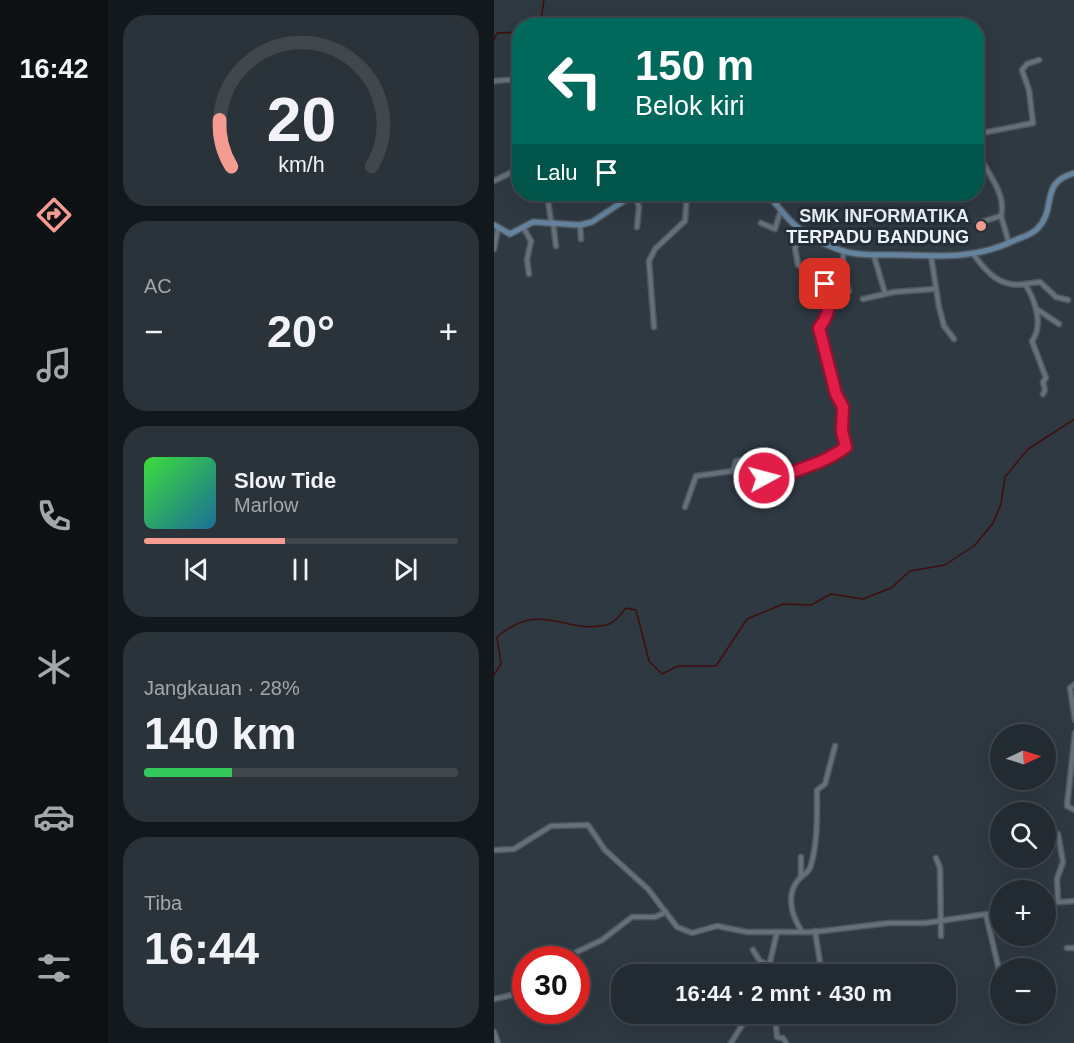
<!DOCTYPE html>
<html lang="id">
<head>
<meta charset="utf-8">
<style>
	body { margin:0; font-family:Arial,sans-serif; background:#2b333a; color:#f1f3f6; height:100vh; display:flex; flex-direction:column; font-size:22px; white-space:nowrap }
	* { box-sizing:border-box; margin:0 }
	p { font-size:20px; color:#a3a7ac }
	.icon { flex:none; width:33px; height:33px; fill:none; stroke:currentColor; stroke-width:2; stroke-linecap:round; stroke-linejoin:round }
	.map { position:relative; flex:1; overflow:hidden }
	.side { display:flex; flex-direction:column; gap:15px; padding:15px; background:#13181c; width:386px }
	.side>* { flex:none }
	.top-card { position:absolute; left:18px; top:18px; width:472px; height:183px; border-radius:24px; box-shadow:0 6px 24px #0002,0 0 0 2px #40474d; background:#00695c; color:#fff; overflow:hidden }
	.needle { width:39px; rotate:86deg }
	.buttons { position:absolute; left:496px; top:724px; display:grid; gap:12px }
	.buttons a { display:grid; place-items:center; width:66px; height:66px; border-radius:50%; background:#232b32; box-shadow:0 6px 24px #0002,0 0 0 2px #40474d; font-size:30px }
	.speed { position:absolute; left:18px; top:946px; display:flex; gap:12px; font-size:30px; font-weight:700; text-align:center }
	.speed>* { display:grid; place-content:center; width:78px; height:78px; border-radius:50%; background:#232b32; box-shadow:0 6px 24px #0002,0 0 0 2px #40474d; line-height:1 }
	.speed .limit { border:9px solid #d22; background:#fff; color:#111 }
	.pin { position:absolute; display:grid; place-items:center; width:51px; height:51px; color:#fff; margin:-26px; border-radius:12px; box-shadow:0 3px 9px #0006 }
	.me { position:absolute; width:66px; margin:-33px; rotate:83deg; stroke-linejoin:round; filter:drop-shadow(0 0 4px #0008) }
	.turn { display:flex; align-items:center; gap:21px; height:126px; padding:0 24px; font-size:27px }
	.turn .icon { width:78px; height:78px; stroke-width:2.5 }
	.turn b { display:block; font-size:42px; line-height:51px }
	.then { display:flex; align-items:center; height:57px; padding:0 24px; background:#0003; gap:12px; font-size:22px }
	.big { font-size:45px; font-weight:700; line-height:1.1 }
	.side .card { flex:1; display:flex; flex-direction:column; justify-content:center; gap:9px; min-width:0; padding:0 21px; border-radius:24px; background:#2b333a }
	.side .dial { align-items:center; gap:0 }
	.dial svg { height:156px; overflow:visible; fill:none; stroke:#40474d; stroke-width:7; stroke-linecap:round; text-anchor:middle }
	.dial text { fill:#f1f3f6; stroke:none }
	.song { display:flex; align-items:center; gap:18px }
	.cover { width:72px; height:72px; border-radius:9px; background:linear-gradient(135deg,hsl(120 70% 55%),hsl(200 70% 35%)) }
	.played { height:6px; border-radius:3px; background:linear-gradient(90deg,#f59c92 45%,#40474d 45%) }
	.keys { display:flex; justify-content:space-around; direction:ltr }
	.heat { display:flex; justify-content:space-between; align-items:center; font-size:33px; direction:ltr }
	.charge { height:9px; border-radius:4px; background:linear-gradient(90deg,#34c759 28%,#40474d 0) }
	.trip { position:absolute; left:117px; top:964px; width:345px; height:60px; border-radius:24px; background:#232b32; box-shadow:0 6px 24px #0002,0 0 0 2px #40474d; font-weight:700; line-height:60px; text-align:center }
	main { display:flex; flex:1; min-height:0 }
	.dock { display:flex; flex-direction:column; width:108px; justify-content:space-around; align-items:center; background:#0e1114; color:#a3a7ac }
	.dock .icon { width:42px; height:42px }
	.dock .active { color:#f59c92 }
	.dock b { font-size:27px; color:#f1f3f6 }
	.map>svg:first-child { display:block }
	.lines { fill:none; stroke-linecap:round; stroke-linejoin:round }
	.stream { stroke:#410e0c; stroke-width:1.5 }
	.minor-casing { stroke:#4e575f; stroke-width:7 }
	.secondary-casing { stroke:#4e575f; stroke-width:8 }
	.minor { stroke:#65707b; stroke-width:4 }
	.secondary { stroke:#64839e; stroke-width:5 }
	.route-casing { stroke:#92132f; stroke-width:15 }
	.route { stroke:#e11d48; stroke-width:10 }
	.poi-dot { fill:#f59c92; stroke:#252f38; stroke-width:2 }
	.labels { text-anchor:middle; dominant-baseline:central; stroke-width:6; stroke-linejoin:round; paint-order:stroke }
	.poi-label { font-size:18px; font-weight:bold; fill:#ecf3f9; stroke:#252f38; text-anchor:end }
</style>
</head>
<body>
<main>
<nav class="dock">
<b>16:42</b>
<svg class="icon active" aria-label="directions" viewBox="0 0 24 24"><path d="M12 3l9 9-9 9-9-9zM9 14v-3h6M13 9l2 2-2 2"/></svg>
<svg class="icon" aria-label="music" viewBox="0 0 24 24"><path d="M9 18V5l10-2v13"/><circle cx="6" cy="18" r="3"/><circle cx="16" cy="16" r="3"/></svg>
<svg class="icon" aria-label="phone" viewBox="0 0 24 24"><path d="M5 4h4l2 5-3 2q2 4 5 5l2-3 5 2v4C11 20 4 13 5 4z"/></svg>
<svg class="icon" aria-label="climate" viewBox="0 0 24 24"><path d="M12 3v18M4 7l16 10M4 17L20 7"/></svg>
<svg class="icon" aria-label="car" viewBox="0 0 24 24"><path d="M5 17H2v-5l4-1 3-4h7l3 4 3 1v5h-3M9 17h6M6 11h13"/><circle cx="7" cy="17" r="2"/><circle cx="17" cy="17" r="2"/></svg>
<svg class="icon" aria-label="filters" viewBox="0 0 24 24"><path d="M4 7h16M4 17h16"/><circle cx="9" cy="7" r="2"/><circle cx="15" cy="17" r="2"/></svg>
</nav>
<section class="side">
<div class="card dial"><svg viewBox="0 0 100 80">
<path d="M14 69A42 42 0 1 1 86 69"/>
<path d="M14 69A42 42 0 0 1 8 45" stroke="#f59c92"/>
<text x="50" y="56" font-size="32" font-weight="700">20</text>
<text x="50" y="72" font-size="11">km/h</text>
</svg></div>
<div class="card"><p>AC</p>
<div class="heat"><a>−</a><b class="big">20°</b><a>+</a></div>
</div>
<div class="card">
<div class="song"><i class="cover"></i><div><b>Slow Tide</b><p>Marlow</p></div></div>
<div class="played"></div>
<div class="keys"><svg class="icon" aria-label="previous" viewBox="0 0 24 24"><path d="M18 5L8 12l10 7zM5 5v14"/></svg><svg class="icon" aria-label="pause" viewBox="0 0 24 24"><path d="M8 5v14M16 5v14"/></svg><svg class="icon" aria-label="next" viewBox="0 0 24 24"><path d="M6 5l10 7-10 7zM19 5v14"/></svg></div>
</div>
<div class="card"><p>Jangkauan · 28%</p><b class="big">140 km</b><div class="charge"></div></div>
<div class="card"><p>Tiba</p><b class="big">16:44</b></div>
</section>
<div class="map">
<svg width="581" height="1043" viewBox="0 0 581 1043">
	<rect width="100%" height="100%" fill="#2f3942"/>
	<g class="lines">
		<g class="stream">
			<path d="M 46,26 L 50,0"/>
			<path d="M 0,40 L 3,33 L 26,32"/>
			<path d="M 0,675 L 7,664 L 3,637 C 48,598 74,637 115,624 C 122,622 127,613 132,608 L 142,610 L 155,661 L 168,674 L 184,666 L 222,666 L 253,619 L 289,604 L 317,605 L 337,594 L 369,599 L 397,588 L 416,571 L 451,565 L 481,545 L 499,523 L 507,504 L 511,477 L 534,449 L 581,419"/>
		</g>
		<g class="minor-casing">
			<g id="minor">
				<path d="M 0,81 L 26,79"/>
				<path d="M 483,134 L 539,123 L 535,90 L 528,70 L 533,64 L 545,60"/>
				<path d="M 483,153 C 493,171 513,195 507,216"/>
				<path d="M 0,181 L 26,168"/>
				<path d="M 141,194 L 145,207 L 143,227"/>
				<path d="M 54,201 L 57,221"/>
				<path d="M 59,222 L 62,246"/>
				<path d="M 267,223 L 281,229 L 286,213"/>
				<path d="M 484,223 L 507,216 L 515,243"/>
				<path d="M 86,225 L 87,239"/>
				<path d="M 29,227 L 37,241 L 33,260 L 35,274"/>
				<path d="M 0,249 L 4,229"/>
				<path d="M 350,252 C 347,259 352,284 355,291"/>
				<path d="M 480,255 C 493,273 507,288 531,284 C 541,300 550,325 538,341 L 552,378 L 549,382 L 551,390 L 549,394"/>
				<path d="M 380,256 L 391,293"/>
				<path d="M 437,256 L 445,307 L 450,326 L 460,339"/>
				<path d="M 531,284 L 546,282 L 562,297 L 574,300"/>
				<path d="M 369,299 L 400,292 L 440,289"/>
				<path d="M 544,310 L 565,324"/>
				<path d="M 160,327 L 155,261 L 161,249 L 191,221 L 193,194"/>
				<path d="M 191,507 L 202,476 L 239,471 L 242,461 C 256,457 267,465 271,479 L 275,481 L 335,459 L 352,447 L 348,431 L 349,407 L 342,394 L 325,328 C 344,300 335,278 304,265 L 301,248 L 308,232"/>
				<path d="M 581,684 L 576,688 L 581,720"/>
				<path d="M 581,733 L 573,806 L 581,810"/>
				<path d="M 564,834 L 569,862 L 563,879 L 564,902"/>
				<path d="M 0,850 L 20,849 L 57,826 L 94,825 L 111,850 L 154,889 L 183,927 L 198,933 L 223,926 L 253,932 L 320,932 L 395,923 L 431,923 L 507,912"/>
				<path d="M 442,858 L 446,868 L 447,936"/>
				<path d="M 307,877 L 307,857"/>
				<path d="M 552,903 L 581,901"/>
				<path d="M 492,915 L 507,978"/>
				<path d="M 321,931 L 328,975"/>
				<path d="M 308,932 C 298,916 291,895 305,879 C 310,874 315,873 317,865 C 324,841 323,815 323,790 L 331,784 L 341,746"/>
				<path d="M 573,948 L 581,948"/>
				<path d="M 259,950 L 266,961 L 274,965"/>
				<path d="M 66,960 L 108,940 L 138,917 L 161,917 L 172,912"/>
				<path d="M 273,975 L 283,932"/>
				<path d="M 0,999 L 18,995 L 32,979"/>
				<path d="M 281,1014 L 283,1037 L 289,1038 L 292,1043"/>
				<path d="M 0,1032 L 4,1043"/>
				<path d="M 237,1043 L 255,1014"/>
			</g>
		</g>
		<g class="secondary-casing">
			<g id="secondary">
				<path d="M 274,194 C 292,217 302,231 331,244 C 360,258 376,254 407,255 C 446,256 482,259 519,241 C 527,237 536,236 543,229 C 564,209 544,182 581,173"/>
				<path d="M 0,225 L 16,234 L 39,222 L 86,225 L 98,222 L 140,194"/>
			</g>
		</g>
		<use href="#minor" class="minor"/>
		<use href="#secondary" class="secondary"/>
	</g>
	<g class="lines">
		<g class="route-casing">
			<path id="route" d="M 270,478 L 275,481 C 302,469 328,465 352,447 L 348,431 L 349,407 L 342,394 L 325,328 C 335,315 339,300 331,284"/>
		</g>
		<use href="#route" class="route"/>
	</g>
	<circle class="poi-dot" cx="487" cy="226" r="6"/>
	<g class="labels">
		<g class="poi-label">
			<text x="475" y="216">SMK INFORMATIKA<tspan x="475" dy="21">TERPADU BANDUNG</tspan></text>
		</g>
	</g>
</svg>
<div class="buttons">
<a><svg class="needle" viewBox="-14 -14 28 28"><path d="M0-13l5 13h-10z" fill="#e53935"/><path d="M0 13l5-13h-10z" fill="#a3a7ac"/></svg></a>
<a><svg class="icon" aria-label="search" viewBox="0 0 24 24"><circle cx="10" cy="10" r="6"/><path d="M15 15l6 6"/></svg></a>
<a>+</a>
<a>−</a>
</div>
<div class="speed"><div class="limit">30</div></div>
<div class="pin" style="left:331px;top:284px;background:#d93025"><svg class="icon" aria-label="arrive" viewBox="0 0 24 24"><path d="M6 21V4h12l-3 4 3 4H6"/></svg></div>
<svg class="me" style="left:270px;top:478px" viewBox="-20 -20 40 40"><circle r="17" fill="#e11d48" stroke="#fff" stroke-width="3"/><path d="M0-11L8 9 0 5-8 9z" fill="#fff"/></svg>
<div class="trip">16:44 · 2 mnt · 430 m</div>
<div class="top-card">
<div class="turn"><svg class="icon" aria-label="left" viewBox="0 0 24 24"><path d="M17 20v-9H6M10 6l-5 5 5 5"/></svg><div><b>150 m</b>Belok kiri</div></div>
<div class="then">Lalu<svg class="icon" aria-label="arrive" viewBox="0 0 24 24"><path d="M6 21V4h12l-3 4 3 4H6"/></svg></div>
</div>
</div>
</main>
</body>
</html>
